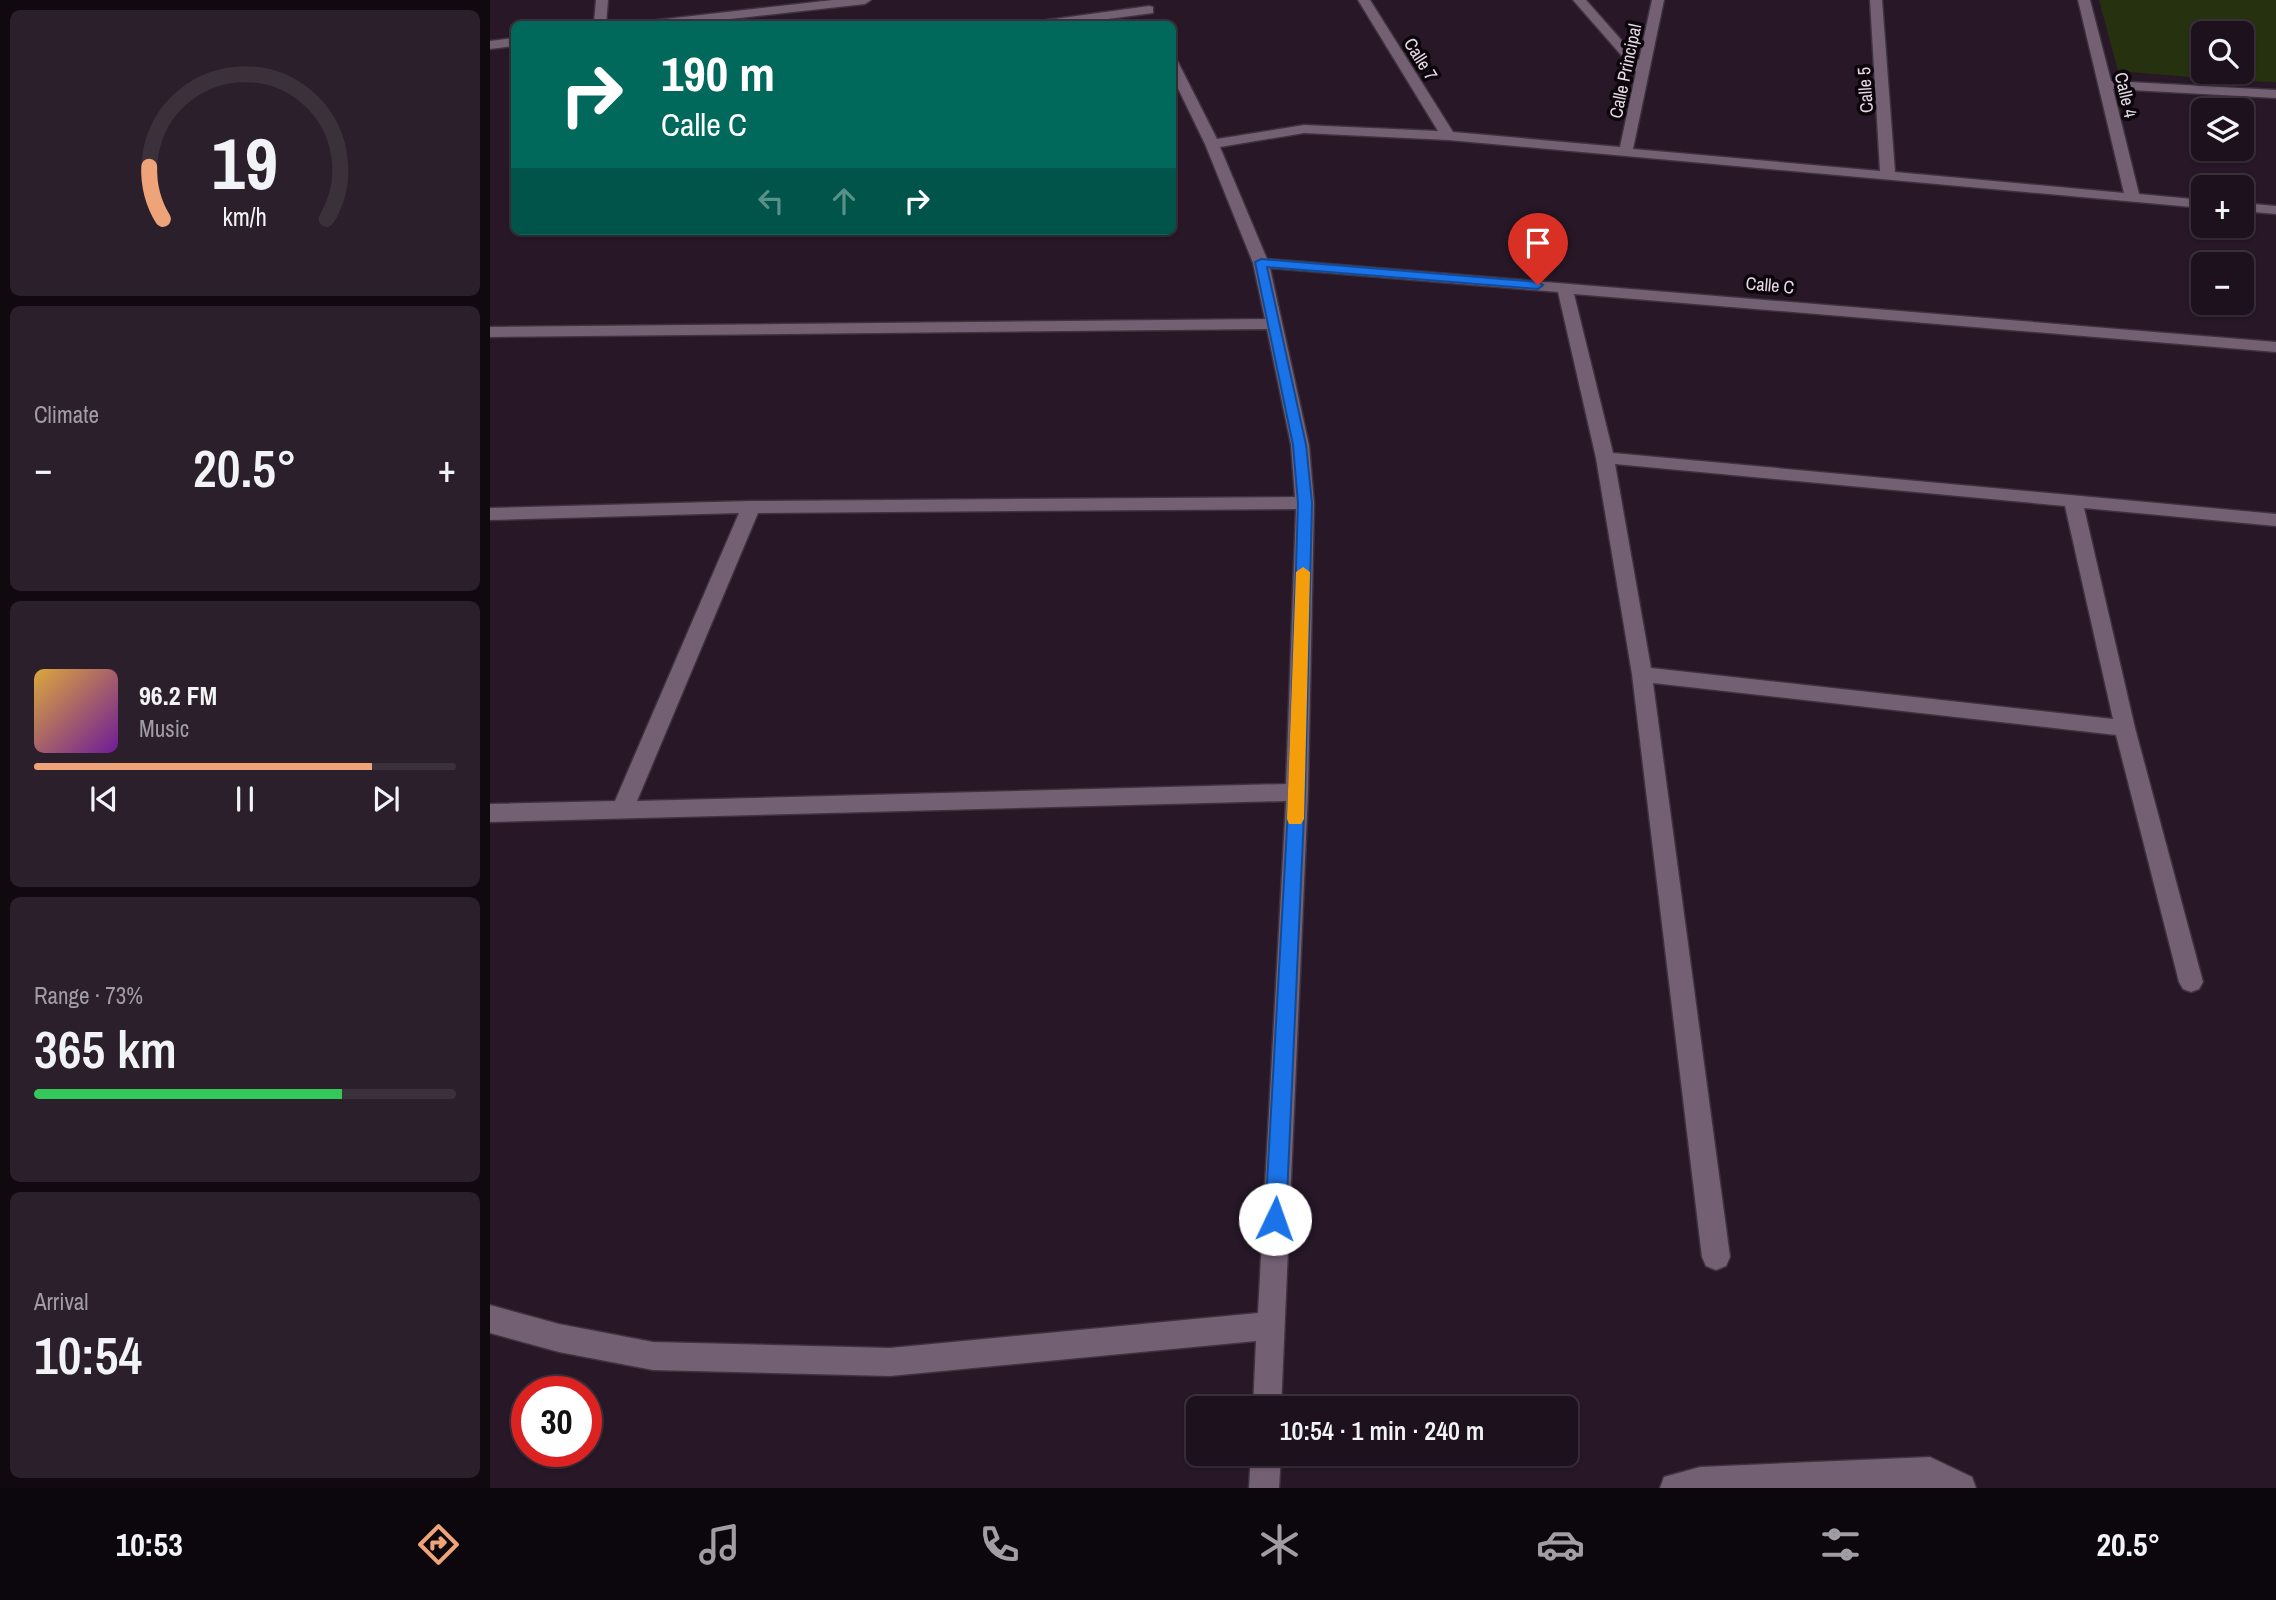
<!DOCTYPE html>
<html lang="en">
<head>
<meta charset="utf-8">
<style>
	body { margin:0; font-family:"Archivo Narrow",sans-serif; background:#2a1f2a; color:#f1f3f6; height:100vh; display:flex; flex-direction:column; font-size:26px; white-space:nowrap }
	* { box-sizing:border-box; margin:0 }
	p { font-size:23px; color:#a09da4 }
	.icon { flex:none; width:38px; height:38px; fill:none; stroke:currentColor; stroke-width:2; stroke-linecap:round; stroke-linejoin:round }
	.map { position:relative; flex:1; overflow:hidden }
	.panel { display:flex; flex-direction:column; gap:10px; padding:10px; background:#100910; width:490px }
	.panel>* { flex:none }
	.banner { position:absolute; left:21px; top:21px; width:665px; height:214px; border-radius:10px; box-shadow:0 2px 5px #0004,0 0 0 2px #3b313b; background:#00695c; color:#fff; overflow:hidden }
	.controls { position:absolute; left:1701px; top:21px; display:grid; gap:14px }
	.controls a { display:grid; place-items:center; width:63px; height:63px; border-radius:10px; background:#1d111d; box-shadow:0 2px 5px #0004,0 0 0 2px #3b313b; font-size:35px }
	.speed { position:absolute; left:21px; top:1376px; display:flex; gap:14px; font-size:35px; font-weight:700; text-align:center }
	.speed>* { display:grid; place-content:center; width:91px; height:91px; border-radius:50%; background:#1d111d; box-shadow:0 2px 5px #0004,0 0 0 2px #3b313b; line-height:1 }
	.speed .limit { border:10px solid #d22; background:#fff; color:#111 }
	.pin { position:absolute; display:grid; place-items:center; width:60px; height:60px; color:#fff; margin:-72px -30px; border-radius:50% 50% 50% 0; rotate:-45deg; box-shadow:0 0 7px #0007 }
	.pin .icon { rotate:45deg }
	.me { position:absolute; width:77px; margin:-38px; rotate:3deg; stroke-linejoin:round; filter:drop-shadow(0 0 5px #0008) }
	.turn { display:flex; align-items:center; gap:24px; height:147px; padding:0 35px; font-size:32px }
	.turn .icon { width:91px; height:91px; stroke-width:2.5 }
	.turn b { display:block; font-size:49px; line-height:60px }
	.lanes { display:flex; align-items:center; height:66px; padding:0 35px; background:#0003; justify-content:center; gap:35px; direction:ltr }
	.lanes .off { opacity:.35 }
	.big { font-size:52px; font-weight:600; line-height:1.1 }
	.panel .card { flex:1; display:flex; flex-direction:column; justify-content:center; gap:10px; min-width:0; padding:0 24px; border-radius:10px; background:#2a1f2a }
	.panel .dial { align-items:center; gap:0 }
	.dial svg { height:182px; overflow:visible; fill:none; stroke:#3b313b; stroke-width:7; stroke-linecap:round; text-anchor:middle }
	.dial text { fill:#f1f3f6; stroke:none }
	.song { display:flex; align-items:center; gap:21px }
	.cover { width:84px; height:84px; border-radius:10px; background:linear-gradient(135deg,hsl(40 70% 55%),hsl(280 70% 35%)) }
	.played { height:7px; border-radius:4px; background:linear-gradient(90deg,#efa378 80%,#3b313b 80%) }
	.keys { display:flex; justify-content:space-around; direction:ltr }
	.heat { display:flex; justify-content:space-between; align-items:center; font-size:38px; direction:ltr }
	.charge { height:10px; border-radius:5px; background:linear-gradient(90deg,#34c759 73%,#3b313b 0) }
	.trip { position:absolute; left:696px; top:1396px; width:392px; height:70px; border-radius:10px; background:#1d111d; box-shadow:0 2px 5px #0004,0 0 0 2px #3b313b; font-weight:600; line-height:70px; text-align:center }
	.tab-bar { display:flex; height:112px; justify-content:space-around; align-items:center; background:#0c070c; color:#a09da4 }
	.tab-bar .icon { width:49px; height:49px }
	.tab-bar .selected { color:#efa378 }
	.tab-bar b { font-size:32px; color:#f1f3f6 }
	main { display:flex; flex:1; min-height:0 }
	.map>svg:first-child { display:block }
	.green { fill:#263110; fill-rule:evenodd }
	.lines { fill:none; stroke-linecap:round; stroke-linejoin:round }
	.minor-casing { stroke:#3e323f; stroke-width:3 }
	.minor { fill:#736073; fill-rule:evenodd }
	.route { fill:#1a73e8; stroke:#114b97; stroke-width:2 }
	.slow { fill:#f59e0b }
	.labels { text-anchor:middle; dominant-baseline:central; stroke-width:7; stroke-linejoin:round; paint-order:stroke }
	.far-street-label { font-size:18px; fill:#e5dae5; stroke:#0c060c }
</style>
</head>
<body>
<main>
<section class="panel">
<div class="card dial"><svg viewBox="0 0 100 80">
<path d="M14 69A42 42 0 1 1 86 69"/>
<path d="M14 69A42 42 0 0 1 8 46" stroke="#efa378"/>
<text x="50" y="56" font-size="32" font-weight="700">19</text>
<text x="50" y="72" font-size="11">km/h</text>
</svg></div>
<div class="card"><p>Climate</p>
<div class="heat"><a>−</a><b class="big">20.5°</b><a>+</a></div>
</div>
<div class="card">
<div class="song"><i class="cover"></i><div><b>96.2 FM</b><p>Music</p></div></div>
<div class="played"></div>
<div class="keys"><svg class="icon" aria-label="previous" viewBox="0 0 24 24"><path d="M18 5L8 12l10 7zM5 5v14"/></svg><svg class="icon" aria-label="pause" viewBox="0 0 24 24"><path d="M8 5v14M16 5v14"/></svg><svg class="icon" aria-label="next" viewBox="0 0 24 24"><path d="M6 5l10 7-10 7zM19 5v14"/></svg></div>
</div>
<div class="card"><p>Range · 73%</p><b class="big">365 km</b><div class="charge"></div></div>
<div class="card"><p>Arrival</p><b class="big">10:54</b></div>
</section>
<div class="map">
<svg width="1786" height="1488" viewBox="0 0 1786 1488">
	<rect width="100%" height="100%" fill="#271727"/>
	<path class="green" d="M 1609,0 L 1786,0 L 1786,82 L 1747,81 L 1628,71 ZM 1713,33 L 1752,33 L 1752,72 L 1713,72 Z"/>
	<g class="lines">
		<g class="minor-casing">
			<g id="minor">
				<path d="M 106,0 L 118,0 L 116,24 L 104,24 Z"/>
				<path d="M 343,0 L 381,0 L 375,4 L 195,24 L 161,24 L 167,20 Z"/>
				<path d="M 868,0 L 880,0 L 963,132 L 1130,147 L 1146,72 L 1083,0 L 1096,0 L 1149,60 L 1162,0 L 1174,0 L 1143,149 L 1390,171 L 1380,0 L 1392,0 L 1405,172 L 1634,193 L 1588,0 L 1600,0 L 1621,81 L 1786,90 L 1786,98 L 1623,89 L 1649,194 L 1713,200 L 1713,208 L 958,140 L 814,133 L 730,147 L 777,259 L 1786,342 L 1786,352 L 1084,294 L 1123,453 L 1786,514 L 1786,526 L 1594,508 L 1645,728 L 1713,982 L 1709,989 L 1701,992 L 1693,989 L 1689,982 L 1626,735 L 1163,683 L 1240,1257 L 1236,1266 L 1226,1270 L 1216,1266 L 1212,1257 L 1142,674 L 1106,458 L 1068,292 L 780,268 L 819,445 L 824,503 L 818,792 L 791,1409 L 763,1409 L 766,1341 L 400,1376 L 163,1370 L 69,1352 L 0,1333 L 0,1305 L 69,1324 L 163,1342 L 400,1348 L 768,1313 L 796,801 L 0,822 L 0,804 L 125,801 L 249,513 L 0,520 L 0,508 L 261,501 L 805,497 L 801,445 L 777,329 L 0,337 L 0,327 L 775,319 L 763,263 L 715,144 L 682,76 L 682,58 L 688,62 L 727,139 L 814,125 L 948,131 ZM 1125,464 L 1575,506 L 1623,719 L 1161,668 ZM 806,509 L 796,784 L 147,801 L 268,513 Z"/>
				<path d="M 659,6 L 663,7 L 663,13 L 580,24 L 551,24 L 557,20 Z"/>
				<path d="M 24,38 L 24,46 L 0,49 L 0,41 Z"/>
				<path d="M 1752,203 L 1786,206 L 1786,214 L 1752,211 Z"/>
				<path d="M 761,1454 L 791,1454 L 789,1488 L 759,1488 Z"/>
				<path d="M 1440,1457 L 1482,1477 L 1486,1488 L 1170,1488 L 1174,1477 L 1210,1467 Z"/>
			</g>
		</g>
		<use href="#minor" class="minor"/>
	</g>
	<path class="route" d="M 771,259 L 1048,282 L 1053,285 L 1048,289 L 777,267 L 816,445 L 822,503 L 815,792 L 796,1219 L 793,1226 L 785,1229 L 778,1226 L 775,1219 L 799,792 L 808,503 L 803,445 L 765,262 Z"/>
	<path class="slow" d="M 813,567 L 820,572 L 814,819 L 811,824 L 799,824 L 797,819 L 806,572 Z"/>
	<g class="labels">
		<g class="far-street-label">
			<text transform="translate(931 59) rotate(58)">Calle 7</text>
			<text transform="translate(1135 71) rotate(-78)">Calle Principal</text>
			<text transform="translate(1375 90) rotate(-94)">Calle 5</text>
			<text transform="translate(1636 95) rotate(77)">Calle 4</text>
			<text transform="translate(1280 285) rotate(5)">Calle C</text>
		</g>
	</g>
</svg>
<div class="controls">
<a><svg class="icon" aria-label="search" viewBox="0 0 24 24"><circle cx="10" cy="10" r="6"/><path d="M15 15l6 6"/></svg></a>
<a><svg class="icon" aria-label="layers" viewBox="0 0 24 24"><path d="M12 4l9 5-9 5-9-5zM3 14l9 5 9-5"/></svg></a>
<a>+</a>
<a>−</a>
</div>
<div class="speed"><div class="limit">30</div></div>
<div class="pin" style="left:1048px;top:285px;background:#d93025"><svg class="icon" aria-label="arrive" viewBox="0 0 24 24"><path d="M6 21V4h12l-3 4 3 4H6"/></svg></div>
<svg class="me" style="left:785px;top:1219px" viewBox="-20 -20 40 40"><circle r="19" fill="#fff"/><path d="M0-13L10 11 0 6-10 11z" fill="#1a73e8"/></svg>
<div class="trip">10:54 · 1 min · 240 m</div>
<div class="banner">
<div class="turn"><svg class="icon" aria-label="right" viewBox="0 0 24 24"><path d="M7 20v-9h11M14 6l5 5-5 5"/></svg><div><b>190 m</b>Calle C</div></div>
<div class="lanes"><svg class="icon off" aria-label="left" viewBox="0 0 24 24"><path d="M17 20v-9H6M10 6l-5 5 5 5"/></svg><svg class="icon off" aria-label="ahead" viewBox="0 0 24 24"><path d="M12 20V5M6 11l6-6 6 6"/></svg><svg class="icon" aria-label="right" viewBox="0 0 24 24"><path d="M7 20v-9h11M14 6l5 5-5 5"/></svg></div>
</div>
</div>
</main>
<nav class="tab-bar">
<b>10:53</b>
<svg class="icon selected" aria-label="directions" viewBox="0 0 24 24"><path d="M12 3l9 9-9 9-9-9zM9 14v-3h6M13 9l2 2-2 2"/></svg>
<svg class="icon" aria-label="music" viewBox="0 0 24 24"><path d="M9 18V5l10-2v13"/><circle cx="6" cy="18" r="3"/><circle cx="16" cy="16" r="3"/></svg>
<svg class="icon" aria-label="phone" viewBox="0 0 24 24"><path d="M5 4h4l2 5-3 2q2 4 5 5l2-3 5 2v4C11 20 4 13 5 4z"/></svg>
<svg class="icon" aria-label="climate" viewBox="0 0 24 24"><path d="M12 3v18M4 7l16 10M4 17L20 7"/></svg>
<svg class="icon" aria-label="car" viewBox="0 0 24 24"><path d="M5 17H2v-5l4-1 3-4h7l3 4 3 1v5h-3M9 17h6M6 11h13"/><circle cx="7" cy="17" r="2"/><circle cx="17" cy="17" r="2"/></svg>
<svg class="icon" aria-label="filters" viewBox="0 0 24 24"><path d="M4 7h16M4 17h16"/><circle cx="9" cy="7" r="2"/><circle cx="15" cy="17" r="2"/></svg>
<b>20.5°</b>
</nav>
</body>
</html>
